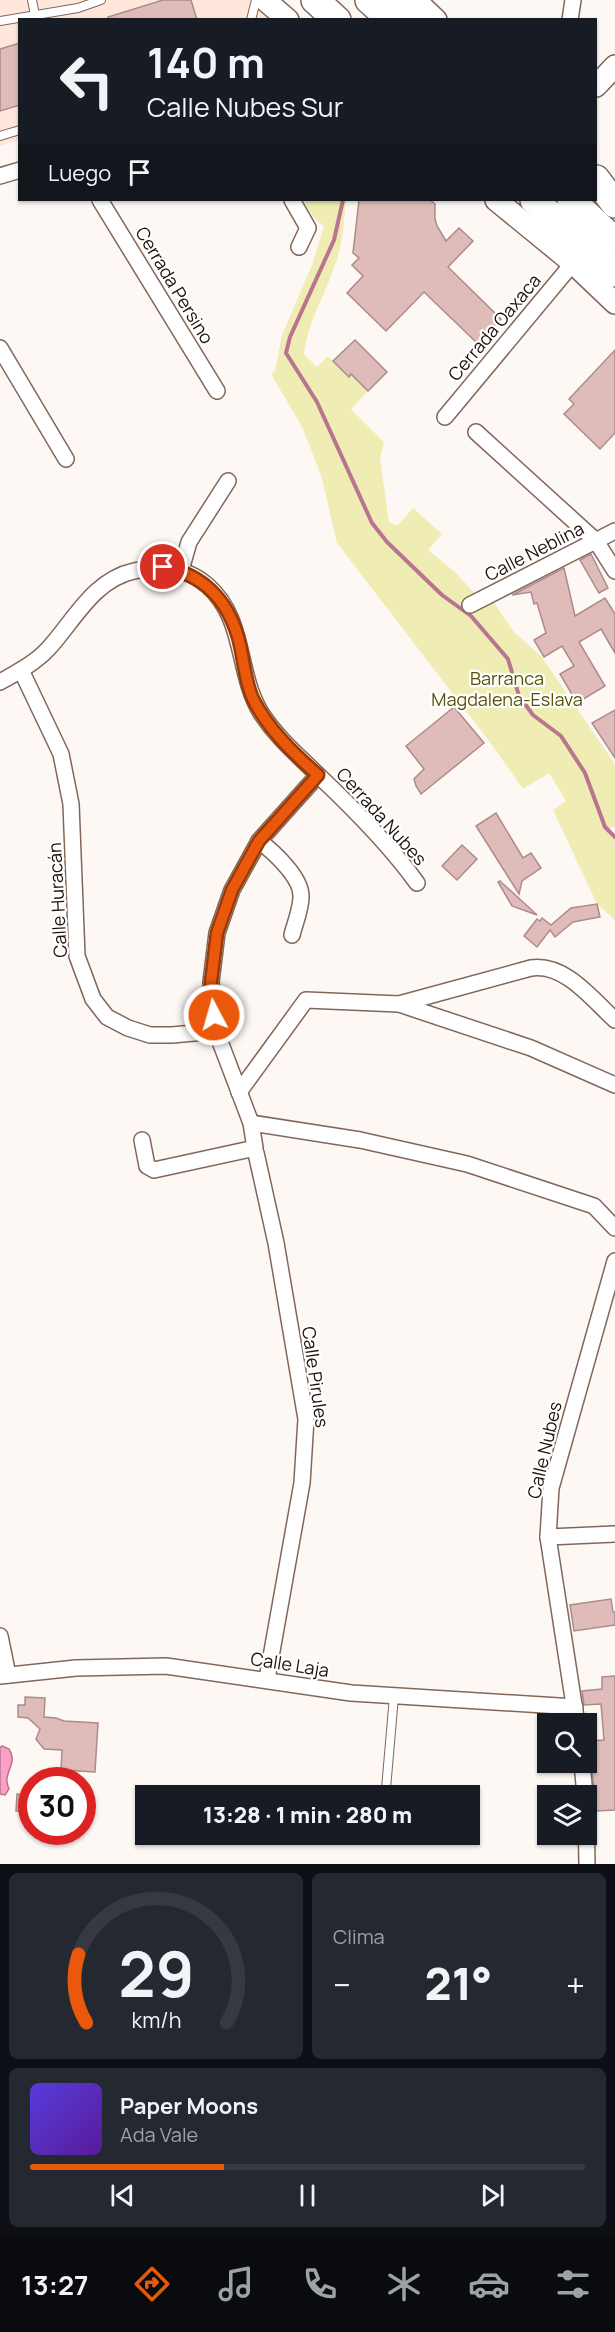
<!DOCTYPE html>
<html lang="es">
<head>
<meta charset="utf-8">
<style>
	body { margin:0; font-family:Manrope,sans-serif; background:#242831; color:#f1f3f6; height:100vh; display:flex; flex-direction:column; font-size:22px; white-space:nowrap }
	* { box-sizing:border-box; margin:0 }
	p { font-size:20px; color:#9ea1a6 }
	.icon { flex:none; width:33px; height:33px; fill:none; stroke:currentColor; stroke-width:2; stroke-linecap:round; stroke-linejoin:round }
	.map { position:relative; height:1864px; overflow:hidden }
	.sheet { display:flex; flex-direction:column; gap:9px; padding:9px; background:#0d0f14; flex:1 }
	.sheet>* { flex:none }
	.top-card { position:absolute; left:18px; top:18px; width:579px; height:183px; border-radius:0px; box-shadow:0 2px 4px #0004; background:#171b24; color:#f1f3f6; overflow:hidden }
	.tools { position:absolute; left:537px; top:1713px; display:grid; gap:12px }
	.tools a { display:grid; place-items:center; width:60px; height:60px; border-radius:0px; background:#171b24; box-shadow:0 2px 4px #0004; font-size:30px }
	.speed { position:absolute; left:18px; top:1767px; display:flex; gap:12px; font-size:30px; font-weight:700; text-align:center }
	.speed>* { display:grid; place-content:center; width:78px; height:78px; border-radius:50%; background:#171b24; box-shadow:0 2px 4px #0004; line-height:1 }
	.speed .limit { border:9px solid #d22; background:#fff; color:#111 }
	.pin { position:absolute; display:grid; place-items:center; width:51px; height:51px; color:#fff; margin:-26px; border:3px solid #fff; border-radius:50%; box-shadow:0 2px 6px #0007 }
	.me { position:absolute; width:66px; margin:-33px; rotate:354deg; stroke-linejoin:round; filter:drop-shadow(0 0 4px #0008) }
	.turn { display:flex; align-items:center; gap:21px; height:126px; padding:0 30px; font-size:27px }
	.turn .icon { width:78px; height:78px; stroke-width:2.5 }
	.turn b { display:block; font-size:42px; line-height:51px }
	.then { display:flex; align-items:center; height:57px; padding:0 30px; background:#0003; gap:12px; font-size:22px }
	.big { font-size:45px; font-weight:800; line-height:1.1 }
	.sheet .widget { flex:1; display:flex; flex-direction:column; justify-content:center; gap:9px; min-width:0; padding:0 21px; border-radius:9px; background:#242831 }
	.sheet .dial { align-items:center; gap:0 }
	.dial svg { height:156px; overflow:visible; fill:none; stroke:#363941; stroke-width:7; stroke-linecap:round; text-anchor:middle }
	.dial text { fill:#f1f3f6; stroke:none }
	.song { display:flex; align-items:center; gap:18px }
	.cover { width:72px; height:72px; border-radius:9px; background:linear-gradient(135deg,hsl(250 70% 55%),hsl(270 70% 35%)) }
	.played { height:6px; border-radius:3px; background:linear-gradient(90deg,#ea580c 35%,#363941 35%) }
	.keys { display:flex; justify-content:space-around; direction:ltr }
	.heat { display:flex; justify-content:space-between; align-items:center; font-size:33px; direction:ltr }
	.sheet .tiles { flex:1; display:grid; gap:9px; grid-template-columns:1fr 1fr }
	.widget:last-child { grid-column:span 2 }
	.trip { position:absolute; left:135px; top:1785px; width:345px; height:60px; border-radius:0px; background:#171b24; box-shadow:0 2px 4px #0004; font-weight:800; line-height:60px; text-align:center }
	.tab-bar { display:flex; height:96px; justify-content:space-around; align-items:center; background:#090b0e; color:#9ea1a6 }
	.tab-bar .icon { width:42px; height:42px }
	.tab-bar .on { color:#ea580c }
	.tab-bar b { font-size:27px; color:#f1f3f6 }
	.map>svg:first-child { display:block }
	.built { fill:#ffe8db }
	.green { fill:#efedb3 }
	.water { fill:#fca0c7; stroke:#b9758f; stroke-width:1.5 }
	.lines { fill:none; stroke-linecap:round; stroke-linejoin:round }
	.stream { stroke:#b9758f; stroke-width:4 }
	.building { fill:#dfbcba; stroke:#ac8b8a; stroke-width:1.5 }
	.lane-casing { stroke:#816759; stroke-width:10 }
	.street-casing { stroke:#816759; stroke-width:18 }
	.secondary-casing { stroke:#816759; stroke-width:24 }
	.highway-casing { stroke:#816759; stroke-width:30 }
	.lane { stroke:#fff; stroke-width:8 }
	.street { stroke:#fff; stroke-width:15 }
	.secondary { stroke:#fff; stroke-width:21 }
	.highway { stroke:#fff; stroke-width:27 }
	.route-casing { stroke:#983908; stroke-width:15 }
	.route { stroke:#ea580c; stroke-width:10 }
	.labels { text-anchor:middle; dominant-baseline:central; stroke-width:4.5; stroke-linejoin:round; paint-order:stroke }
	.street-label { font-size:18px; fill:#1c120c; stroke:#fff }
	.park-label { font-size:18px; fill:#565205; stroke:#fff }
</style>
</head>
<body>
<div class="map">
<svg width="615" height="1864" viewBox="0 0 615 1864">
	<rect width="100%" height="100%" fill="#fef8f5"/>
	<path class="built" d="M 0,0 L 252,0 L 274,19 L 20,20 L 19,140 L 0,146 Z"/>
	<path class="green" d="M 303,200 L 346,200 C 344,221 343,244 335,265 C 325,295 308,322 304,354 L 317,367 L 328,356 L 348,377 L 351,374 L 368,391 L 351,409 L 384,442 L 380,459 L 389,522 L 397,526 L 413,508 L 442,534 L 428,550 L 455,572 L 478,597 L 488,594 L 514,632 L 541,656 L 615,764 L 615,826 L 606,830 L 615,839 L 615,920 L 597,904 L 553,810 L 566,801 L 549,773 L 523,789 L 489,741 L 337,543 L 321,475 L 302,427 L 271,374 L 275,371 L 282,335 L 312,265 L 324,227 L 313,217 Z"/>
	<path class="water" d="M 2,1746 L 9,1749 C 17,1762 8,1767 7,1779 C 6,1782 8,1786 9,1789 L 5,1795 L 0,1794 L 0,1748 Z"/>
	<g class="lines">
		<path class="stream" d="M 343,200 L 334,240 L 290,337 L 286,353 L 317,402 L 372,523 L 387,542 L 442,595 L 471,616 L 508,659 L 519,696 L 533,715 L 561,736 L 585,773 L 605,827 L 615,837"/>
	</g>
	<g class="building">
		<path d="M 163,0 L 191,0 L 197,20 L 108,20 L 108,17 Z"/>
		<path d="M 20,43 L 20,105 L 0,111 L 0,49 Z"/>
		<path d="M 359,200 L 430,200 L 435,204 L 435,219 L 437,226 L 446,241 L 459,228 L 473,241 L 448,267 L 501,319 L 477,343 L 424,292 L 386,331 L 347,293 L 363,276 L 352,265 L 359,258 L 353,253 Z"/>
		<path d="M 355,340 L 387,372 L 368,391 L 351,374 L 349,377 L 333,361 Z"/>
		<path d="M 615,350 L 615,433 L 600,449 L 564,414 L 574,404 L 569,399 Z"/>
		<path d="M 591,554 L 608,588 L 599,593 L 580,560 Z"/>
		<path d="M 564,568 L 575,616 L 605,598 L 615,614 L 615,653 L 601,629 L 579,642 L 605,686 L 577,703 L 560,674 L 574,666 L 562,646 L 544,657 L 534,640 L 546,633 L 537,603 L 534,604 L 531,592 L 512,595 Z"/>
		<path d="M 454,707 L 484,743 L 421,794 L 416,786 L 414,779 L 424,769 L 406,746 Z"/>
		<path d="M 615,710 L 615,758 L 592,723 Z"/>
		<path d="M 496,813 L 523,858 L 531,853 L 541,868 L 522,881 L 519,894 L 476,826 Z"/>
		<path d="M 462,845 L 477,859 L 457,880 L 442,866 Z"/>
		<path d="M 500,881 L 537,915 L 512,906 L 498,882 Z"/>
		<path d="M 597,904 L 600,917 L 573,922 L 555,937 L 550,930 L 537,947 L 524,936 L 537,919 L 540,921 L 542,918 L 551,925 L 571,908 Z"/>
		<path d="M 611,1599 L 613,1612 L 615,1612 L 615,1625 L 574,1631 L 570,1605 Z"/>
		<path d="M 615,1676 L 615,1810 L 595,1811 L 592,1806 L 595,1795 L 588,1741 L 604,1740 L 601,1704 L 584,1705 L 582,1691 L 602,1689 L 602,1677 Z"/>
		<path d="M 25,1697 L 45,1698 L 44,1717 L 56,1718 L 64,1721 L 98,1723 L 95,1772 L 61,1770 L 62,1750 L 44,1749 L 36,1739 L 40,1729 L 28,1718 L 18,1717 L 18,1705 L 25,1705 Z"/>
		<path d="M 17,1794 L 32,1796 L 32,1811 L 16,1811 Z"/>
	</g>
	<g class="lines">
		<g class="lane-casing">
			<g id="lane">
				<path d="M 32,0 L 35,15"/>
				<path d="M 251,20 L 256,0"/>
				<path d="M 0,21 L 78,8 L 101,0"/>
				<path d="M 0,136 L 20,130"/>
				<path d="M 386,1789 L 394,1696"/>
			</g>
		</g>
		<g class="street-casing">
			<g id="street">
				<path d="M 570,20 L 573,0"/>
				<path d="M 0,176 L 20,170"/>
				<path d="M 100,200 L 217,391"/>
				<path d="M 292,200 L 308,228 L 299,247"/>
				<path d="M 0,348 L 66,459"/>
				<path d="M 445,417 L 573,263"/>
				<path d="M 476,432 L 596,541 L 615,571"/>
				<path d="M 181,570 L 189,542 L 228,481"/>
				<path d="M 470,605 L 615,531"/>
				<path d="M 21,670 L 61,754 L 71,804 L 77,956 L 93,999 L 107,1017 L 128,1028 L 150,1035 L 172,1035 L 216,1031"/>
				<path d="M 0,682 C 16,673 35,663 48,649 C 74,621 93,580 134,571 C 160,565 186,567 207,585 C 246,619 236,672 261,713 C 277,738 298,755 319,776 C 354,809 389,844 417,883"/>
				<path d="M 259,841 C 274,852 302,878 301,897 C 301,909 295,923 292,935"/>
				<path d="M 399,1004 L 531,968 C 565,963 592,999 615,1020"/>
				<path d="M 239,1092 L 306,1000 L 399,1004 L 531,1048 L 615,1085"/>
				<path d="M 251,1123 L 360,1140 L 467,1164 L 594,1206 L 615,1228"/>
				<path d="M 142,1140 L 147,1166 L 154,1170 L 255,1148 L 251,1123 L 216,1031 L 211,982 L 217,933 L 232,890 L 259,841 L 318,775"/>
				<path d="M 256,1153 L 276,1243 L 306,1419 L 302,1483 L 267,1679"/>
				<path d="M 548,1537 L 615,1534"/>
				<path d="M 0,1636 L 8,1675"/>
				<path d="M 0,1676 L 76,1668 L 166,1666 L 351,1693 L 575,1707"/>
				<path d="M 577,1724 L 548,1537 L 551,1488 L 615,1261"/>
				<path d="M 582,1762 L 585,1796"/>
				<path d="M 586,1813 L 587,1864"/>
			</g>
		</g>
		<g class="secondary-casing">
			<g id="secondary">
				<path d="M 265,0 L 288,20"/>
				<path d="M 415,0 L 436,20"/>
				<path d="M 596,86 L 615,66"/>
				<path d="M 496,200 L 573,263 L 615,303"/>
			</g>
		</g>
		<g class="highway-casing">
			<g id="highway">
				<path d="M 315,0 L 337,20"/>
				<path d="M 369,0 L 391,20"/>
				<path d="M 395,0 L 416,20"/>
				<path d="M 596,179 L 615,204"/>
				<path d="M 534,200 L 615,273"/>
				<path d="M 571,200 L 615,241"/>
			</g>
		</g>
		<use href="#lane" class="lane"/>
		<use href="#street" class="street"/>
		<use href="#secondary" class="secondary"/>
		<use href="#highway" class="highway"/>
	</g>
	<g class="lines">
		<g class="route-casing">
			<path id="route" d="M 163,567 C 202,574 227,599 238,637 C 244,658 244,679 253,699 C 268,729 293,753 318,775 L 259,841 L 232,890 L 217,933 L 211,982 L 214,1015"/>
		</g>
		<use href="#route" class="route"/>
	</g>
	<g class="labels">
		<g class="street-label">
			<text transform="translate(175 285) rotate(59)">Cerrada Persino</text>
			<text transform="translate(494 327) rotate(-50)">Cerrada Oaxaca</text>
			<text transform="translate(534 551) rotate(-27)">Calle Neblina</text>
			<text transform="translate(382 816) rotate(48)">Cerrada Nubes</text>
			<text transform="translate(57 900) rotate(-93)">Calle Huracán</text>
			<text transform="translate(316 1377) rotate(82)">Calle Pirules</text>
			<text transform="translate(544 1450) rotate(-77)">Calle Nubes</text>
			<text transform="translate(290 1664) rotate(9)">Calle Laja</text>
		</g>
		<g class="park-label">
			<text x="507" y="678">Barranca<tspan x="507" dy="21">Magdalena-Eslava</tspan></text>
		</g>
	</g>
</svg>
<div class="tools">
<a><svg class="icon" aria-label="search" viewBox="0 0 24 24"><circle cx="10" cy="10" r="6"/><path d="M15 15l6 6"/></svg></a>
<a><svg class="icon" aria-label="layers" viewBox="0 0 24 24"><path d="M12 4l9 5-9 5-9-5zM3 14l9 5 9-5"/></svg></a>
</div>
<div class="speed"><div class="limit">30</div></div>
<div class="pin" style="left:163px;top:567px;background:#d93025"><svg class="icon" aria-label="arrive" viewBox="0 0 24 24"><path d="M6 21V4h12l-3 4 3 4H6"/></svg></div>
<svg class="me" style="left:214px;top:1015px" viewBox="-20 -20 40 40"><circle r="17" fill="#ea580c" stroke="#fff" stroke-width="3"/><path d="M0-11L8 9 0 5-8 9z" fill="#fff"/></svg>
<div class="trip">13:28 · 1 min · 280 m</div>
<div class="top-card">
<div class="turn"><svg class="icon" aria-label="left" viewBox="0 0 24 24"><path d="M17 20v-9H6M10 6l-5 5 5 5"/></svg><div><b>140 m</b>Calle Nubes Sur</div></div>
<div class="then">Luego<svg class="icon" aria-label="arrive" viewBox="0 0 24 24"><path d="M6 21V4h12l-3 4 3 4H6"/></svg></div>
</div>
</div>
<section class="sheet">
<div class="tiles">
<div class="widget dial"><svg viewBox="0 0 100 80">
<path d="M14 69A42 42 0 1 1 86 69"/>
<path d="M14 69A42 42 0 0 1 10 34" stroke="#ea580c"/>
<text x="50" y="56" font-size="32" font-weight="700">29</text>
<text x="50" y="72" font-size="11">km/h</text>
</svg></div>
<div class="widget"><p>Clima</p>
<div class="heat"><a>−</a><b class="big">21°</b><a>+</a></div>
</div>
<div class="widget">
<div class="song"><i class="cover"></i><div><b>Paper Moons</b><p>Ada Vale</p></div></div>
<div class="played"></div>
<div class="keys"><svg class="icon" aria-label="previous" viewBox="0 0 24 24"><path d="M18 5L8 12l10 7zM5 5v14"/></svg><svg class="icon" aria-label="pause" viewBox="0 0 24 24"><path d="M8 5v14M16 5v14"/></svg><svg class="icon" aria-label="next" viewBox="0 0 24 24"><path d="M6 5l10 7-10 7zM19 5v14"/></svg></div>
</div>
</div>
</section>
<nav class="tab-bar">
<b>13:27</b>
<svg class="icon on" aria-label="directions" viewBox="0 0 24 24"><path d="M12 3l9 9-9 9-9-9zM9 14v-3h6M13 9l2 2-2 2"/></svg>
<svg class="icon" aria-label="music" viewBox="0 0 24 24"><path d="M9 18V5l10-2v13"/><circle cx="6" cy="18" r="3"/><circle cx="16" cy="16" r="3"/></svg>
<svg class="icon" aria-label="phone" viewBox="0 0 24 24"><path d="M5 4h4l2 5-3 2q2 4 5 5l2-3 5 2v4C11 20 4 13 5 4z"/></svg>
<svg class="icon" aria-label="climate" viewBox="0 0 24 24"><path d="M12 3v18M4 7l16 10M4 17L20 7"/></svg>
<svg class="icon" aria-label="car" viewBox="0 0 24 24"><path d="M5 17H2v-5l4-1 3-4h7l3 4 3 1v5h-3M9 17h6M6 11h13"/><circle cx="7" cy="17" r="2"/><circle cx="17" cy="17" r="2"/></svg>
<svg class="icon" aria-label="filters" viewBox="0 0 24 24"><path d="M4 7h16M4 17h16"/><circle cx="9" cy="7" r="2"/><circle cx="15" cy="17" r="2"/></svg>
</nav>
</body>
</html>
